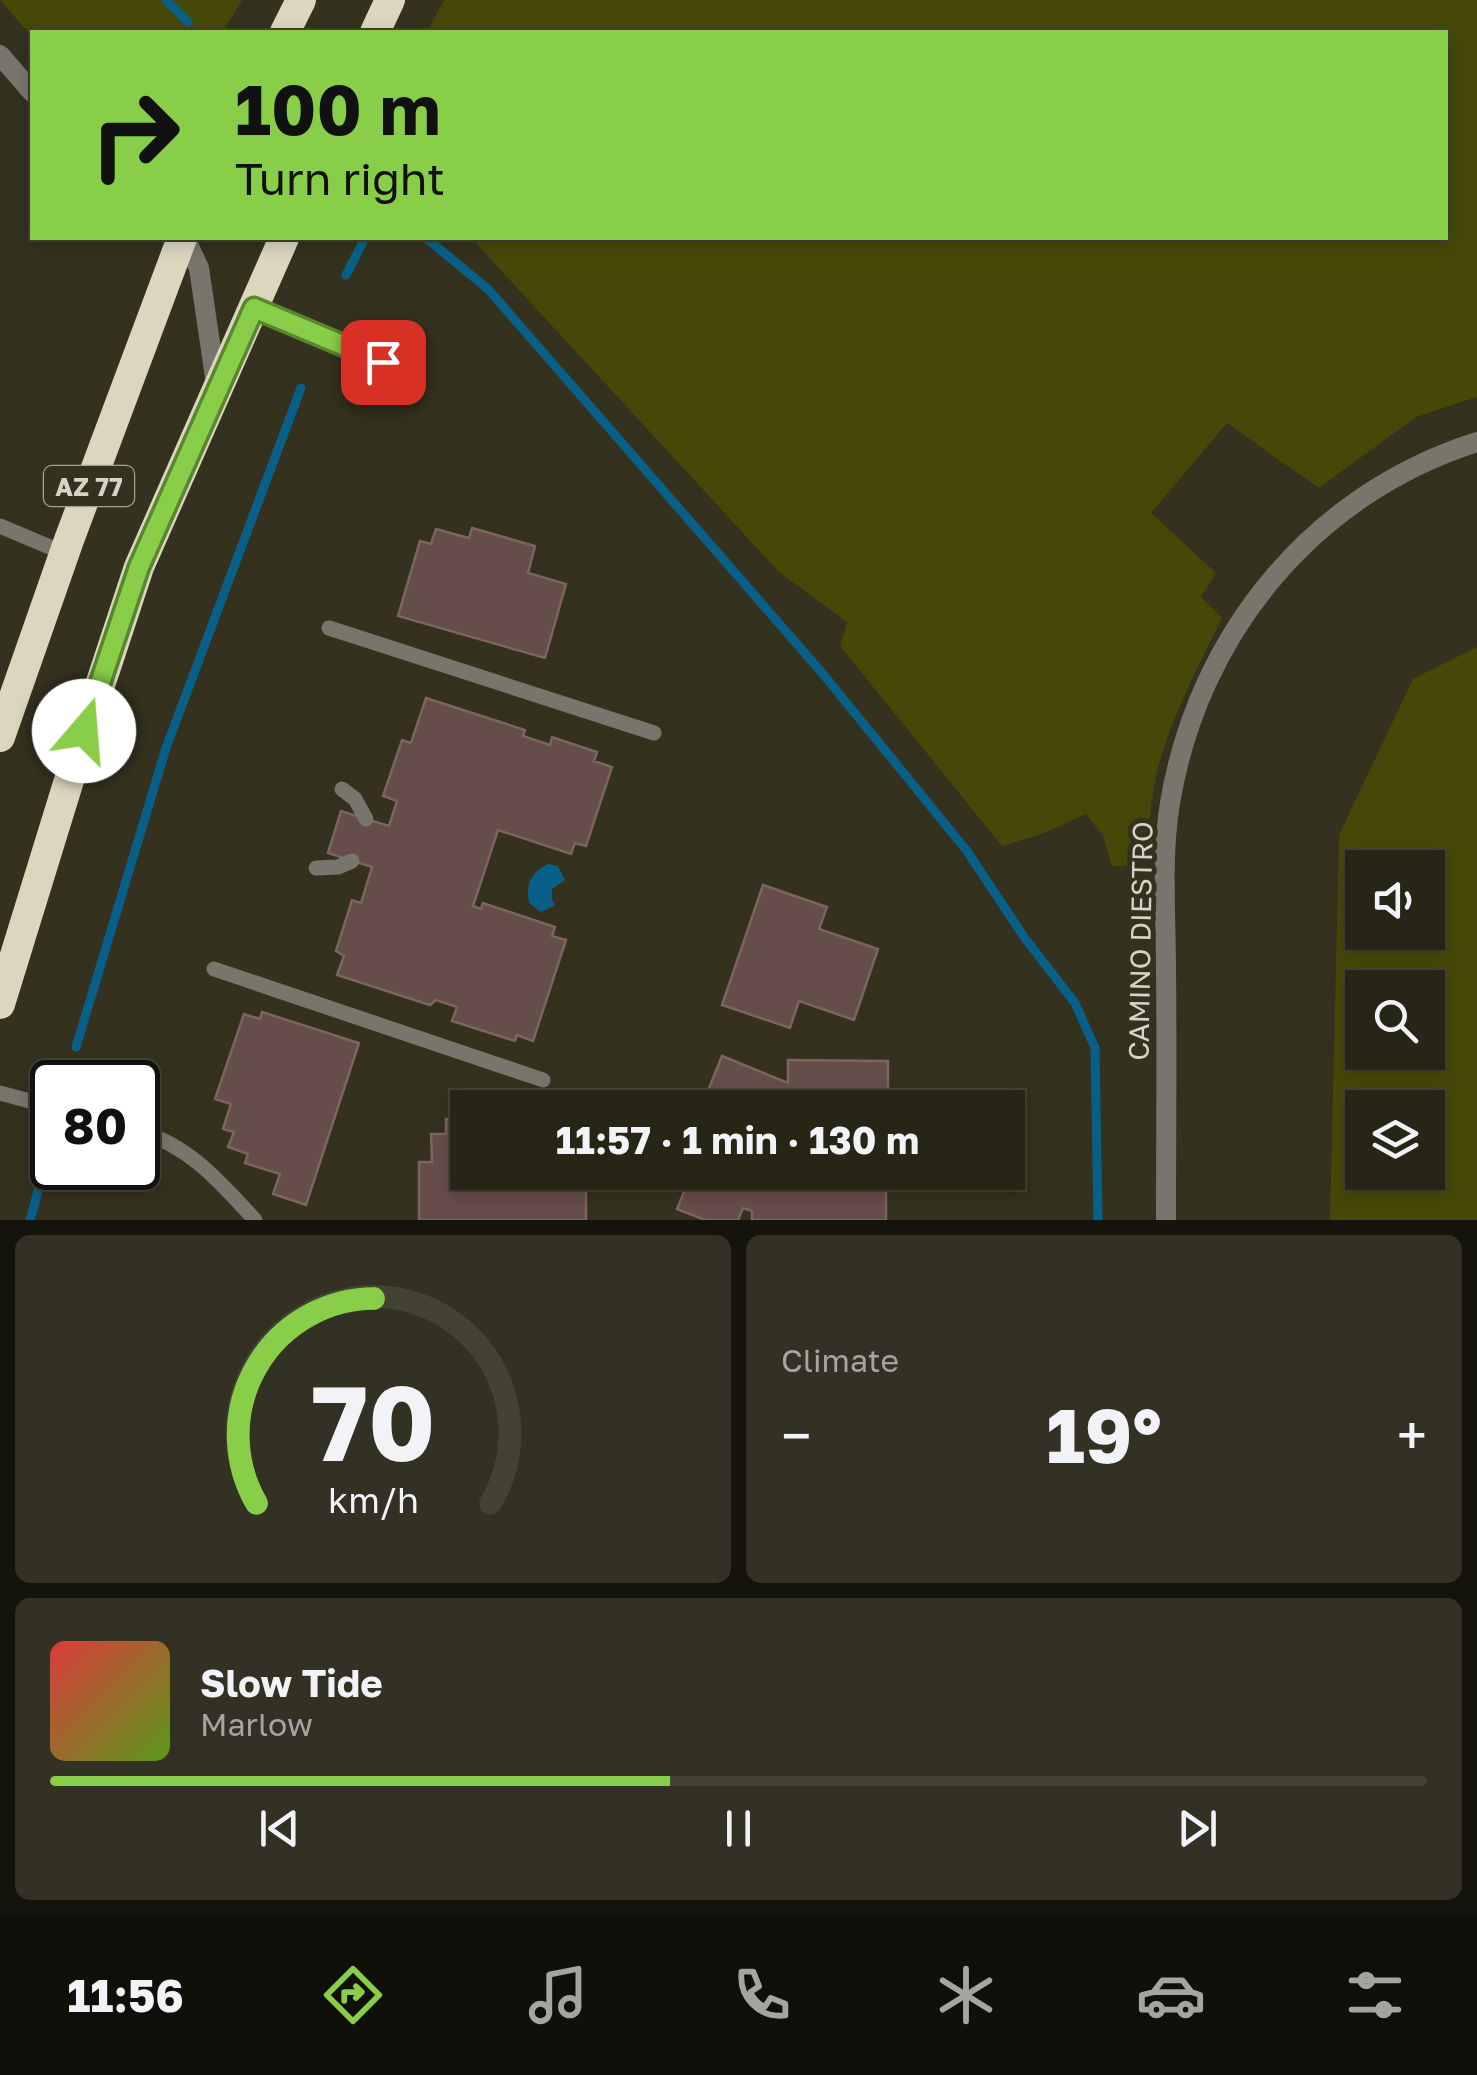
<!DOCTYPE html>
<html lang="en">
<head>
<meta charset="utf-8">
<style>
	body { margin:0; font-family:"Golos Text",sans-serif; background:#333123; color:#f1f3f6; height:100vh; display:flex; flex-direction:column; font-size:38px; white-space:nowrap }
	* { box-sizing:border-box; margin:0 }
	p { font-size:32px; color:#a4a5a1 }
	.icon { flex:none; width:55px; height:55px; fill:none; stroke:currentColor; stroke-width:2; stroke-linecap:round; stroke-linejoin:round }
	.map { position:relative; height:1220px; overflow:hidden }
	.drawer { display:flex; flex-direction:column; gap:15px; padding:15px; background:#15140c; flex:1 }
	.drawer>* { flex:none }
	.guide { position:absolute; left:30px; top:30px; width:1418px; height:210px; border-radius:0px; box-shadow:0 5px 15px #0003,0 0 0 2px #434235; background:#89ce48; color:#111; overflow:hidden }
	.buttons { position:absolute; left:1345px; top:850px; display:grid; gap:20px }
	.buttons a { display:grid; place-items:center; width:100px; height:100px; border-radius:0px; background:#272516; box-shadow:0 5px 15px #0003,0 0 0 2px #434235; font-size:50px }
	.speed { position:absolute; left:30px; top:1060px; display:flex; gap:20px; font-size:50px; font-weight:700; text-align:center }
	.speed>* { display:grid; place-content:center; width:130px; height:130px; border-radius:50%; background:#272516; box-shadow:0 5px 15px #0003,0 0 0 2px #434235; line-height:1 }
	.speed .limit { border:5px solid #111; border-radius:15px; background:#fff; color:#111 }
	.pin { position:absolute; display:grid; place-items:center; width:85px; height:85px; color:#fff; margin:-42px; border-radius:20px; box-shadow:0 5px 15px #0006 }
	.me { position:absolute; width:110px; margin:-55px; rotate:18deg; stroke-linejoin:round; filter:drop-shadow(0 0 8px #0008) }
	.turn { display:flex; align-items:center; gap:35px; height:210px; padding:0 40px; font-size:45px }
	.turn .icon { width:130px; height:130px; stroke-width:2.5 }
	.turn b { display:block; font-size:70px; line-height:85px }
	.big { font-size:75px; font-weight:700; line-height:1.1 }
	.drawer .tile { flex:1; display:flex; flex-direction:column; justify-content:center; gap:15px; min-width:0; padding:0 35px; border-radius:15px; background:#333123 }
	.drawer .dial { align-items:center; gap:0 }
	.dial svg { height:260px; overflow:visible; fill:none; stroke:#434235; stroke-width:7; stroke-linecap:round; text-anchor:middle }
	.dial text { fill:#f1f3f6; stroke:none }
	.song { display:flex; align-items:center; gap:30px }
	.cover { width:120px; height:120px; border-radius:15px; background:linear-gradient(135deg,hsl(0 70% 55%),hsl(90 70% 35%)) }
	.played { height:10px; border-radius:5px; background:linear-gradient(90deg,#89ce48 45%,#434235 45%) }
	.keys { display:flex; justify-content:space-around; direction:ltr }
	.heat { display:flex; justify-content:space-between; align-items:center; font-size:55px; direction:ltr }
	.drawer .tiles { flex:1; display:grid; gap:15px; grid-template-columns:1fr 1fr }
	.tile:last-child { grid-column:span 2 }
	.trip { position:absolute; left:450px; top:1090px; width:575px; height:100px; border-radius:0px; background:#272516; box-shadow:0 5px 15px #0003,0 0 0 2px #434235; font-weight:700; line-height:100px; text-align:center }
	.dock { display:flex; height:160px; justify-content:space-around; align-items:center; background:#100f09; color:#a4a5a1 }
	.dock .icon { width:70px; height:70px }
	.dock .active { color:#89ce48 }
	.dock b { font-size:45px; color:#f1f3f6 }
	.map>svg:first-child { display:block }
	.green { fill:#464808; fill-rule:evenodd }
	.water { fill:#086089 }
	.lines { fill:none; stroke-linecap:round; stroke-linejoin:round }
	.stream { stroke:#086089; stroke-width:9 }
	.building { fill:#654d4a; stroke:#7c6460; stroke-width:2.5 }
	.lane { stroke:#78766c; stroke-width:15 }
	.street { stroke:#78766c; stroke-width:20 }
	.highway { stroke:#dbd6be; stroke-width:30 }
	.route-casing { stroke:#59862f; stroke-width:25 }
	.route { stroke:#89ce48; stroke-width:18 }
	.labels { text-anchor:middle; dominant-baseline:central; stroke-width:10; stroke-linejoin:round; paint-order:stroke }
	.shield { fill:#34311e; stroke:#a5a395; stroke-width:2.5 }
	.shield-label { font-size:25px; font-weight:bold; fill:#d6d4c8 }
	.street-label { font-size:28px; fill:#d6d4c8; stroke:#34311e }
</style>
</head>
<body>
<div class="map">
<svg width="1477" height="1220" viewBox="0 0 1477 1220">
	<rect width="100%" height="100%" fill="#34311e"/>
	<g class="green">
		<path d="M 0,0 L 242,0 L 223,32 L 32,32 L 32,37 Z"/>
		<path d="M 444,0 L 1477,0 L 1477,397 L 1416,417 L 1319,488 L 1227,423 L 1151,513 L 1216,573 L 1201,597 L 1222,618 C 1198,667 1172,715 1158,768 C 1149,801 1152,835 1137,866 L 1112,866 L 1103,836 L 1086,814 L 1042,834 L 1002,846 L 840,646 L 847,622 L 780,573 L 471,238 L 1445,238 L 1445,32 L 427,32 Z"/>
		<path d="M 1477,647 L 1477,1220 L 1330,1220 L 1339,835 L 1413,679 ZM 1362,868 L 1428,868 L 1428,932 L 1362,932 ZM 1362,988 L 1428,988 L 1428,1052 L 1362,1052 ZM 1362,1108 L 1428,1108 L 1428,1172 L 1362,1172 Z"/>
	</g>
	<path class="water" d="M 548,864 L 558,866 L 565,880 L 552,889 L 552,900 L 555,905 L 541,912 L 529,903 C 526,884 530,873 548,864 Z"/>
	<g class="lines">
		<g class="stream">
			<path d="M 166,0 L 188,22"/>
			<path d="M 426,238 L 488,289 L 823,674 L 967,851 L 1024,937 L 1075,1003 L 1095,1048 L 1098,1220"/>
			<path d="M 346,275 L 365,238"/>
			<path d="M 76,1047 L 166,748 L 301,388"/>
			<path d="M 30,1220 L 47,1159"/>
		</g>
	</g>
	<g class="building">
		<path d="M 472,528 L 535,546 L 528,573 L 566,584 L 545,658 L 398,616 L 420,541 L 431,544 L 436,529 L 469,538 Z"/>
		<path d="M 426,698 L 525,730 L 523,736 L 550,745 L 552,737 L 597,752 L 594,761 L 612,767 L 586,846 L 575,843 L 571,854 L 498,830 L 473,906 L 481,909 L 483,903 L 555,927 L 552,936 L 566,940 L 533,1041 L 517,1035 L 515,1041 L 452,1021 L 457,1007 L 436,1000 L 430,1005 L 337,975 L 344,956 L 336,951 L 352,900 L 361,903 L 372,867 L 328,853 L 341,811 L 389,826 L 397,801 L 383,796 L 402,740 L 411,743 Z"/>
		<path d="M 763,885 L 827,907 L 819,929 L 878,949 L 854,1020 L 799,1001 L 790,1028 L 722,1005 Z"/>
		<path d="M 262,1012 L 359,1043 L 306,1205 L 273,1194 L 280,1174 L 245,1163 L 248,1154 L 228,1147 L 234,1132 L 223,1129 L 231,1104 L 215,1099 L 244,1014 L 260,1019 Z"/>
		<path d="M 722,1056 L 788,1083 L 788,1060 L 888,1061 L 888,1108 L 701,1108 Z"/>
		<path d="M 446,1119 L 468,1119 L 468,1172 L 586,1172 L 586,1220 L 419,1220 L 419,1162 L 432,1162 L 431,1134 L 446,1134 Z"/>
		<path d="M 692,1172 L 886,1172 L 886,1220 L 752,1220 L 752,1211 L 743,1208 L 738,1220 L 705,1220 L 677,1209 Z"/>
	</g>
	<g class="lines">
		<g class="lane">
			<path d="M 254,308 L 415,375"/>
			<path d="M 0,526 L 64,553"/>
			<path d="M 329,628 L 654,733"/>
			<path d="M 342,789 L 355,799 L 366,819"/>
			<path d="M 316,868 L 338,867 L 352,861"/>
			<path d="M 214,969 L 543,1080"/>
			<path d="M 0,1093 L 52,1107"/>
			<path d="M 138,1131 C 189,1145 220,1182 255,1220"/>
		</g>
		<g class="street">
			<path d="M 0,55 L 32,92"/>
			<path d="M 185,238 L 199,268 L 216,384"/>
			<path d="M 1166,1220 C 1166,1137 1167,1053 1166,970 C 1166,915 1161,858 1170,803 C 1198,634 1313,494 1477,442"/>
		</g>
		<g class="highway">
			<path d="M 285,32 L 301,0"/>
			<path d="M 375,32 L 390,0"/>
			<path d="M 0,737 L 69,540 L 182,238"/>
			<path d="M 0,1004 L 74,764 L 139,567 L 284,238"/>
		</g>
	</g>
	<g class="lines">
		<g class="route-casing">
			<path id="route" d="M 84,731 L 139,567 L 254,308 L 383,362"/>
		</g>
		<use href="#route" class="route"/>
	</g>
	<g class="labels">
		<rect class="shield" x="44" y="466" width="90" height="40" rx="8"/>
		<g class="shield-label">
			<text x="89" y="486">AZ 77</text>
		</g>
		<g class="street-label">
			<text transform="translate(1140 941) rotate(-89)">CAMINO DIESTRO</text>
		</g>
	</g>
</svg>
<div class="buttons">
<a><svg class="icon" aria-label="sound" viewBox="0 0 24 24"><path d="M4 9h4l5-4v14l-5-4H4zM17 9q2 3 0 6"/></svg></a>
<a><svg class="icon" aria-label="search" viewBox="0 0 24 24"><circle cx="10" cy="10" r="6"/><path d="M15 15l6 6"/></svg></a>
<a><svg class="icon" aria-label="layers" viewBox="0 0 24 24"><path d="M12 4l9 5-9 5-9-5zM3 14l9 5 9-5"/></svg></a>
</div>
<div class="speed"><div class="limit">80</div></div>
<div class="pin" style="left:383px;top:362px;background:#d93025"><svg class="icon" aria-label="arrive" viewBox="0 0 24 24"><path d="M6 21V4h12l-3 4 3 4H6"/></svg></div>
<svg class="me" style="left:84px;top:731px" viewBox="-20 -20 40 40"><circle r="19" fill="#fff"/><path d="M0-13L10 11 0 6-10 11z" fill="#89ce48"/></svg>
<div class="trip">11:57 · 1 min · 130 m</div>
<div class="guide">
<div class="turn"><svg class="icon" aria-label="right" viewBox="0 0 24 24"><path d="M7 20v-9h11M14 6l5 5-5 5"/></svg><div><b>100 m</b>Turn right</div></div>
</div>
</div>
<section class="drawer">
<div class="tiles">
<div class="tile dial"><svg viewBox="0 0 100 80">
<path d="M14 69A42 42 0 1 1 86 69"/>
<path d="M14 69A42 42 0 0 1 50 6" stroke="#89ce48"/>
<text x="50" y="56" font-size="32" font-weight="700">70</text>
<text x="50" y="72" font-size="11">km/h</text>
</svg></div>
<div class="tile"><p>Climate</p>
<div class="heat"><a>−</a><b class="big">19°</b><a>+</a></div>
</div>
<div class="tile">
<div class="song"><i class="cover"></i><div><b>Slow Tide</b><p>Marlow</p></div></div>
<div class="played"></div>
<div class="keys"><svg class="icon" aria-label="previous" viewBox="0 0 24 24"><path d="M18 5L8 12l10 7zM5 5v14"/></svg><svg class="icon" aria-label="pause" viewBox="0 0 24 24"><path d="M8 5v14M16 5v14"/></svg><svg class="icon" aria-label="next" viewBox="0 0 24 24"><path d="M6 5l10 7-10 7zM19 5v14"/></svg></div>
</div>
</div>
</section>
<nav class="dock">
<b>11:56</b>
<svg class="icon active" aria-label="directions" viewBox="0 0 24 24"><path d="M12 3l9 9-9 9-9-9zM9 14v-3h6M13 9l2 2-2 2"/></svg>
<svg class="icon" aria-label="music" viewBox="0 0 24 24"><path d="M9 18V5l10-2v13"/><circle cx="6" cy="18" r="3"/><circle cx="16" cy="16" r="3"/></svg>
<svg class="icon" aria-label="phone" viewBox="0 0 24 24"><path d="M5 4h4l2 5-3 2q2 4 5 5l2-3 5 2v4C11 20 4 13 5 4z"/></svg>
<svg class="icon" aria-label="climate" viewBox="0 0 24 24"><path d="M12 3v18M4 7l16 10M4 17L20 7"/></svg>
<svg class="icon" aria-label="car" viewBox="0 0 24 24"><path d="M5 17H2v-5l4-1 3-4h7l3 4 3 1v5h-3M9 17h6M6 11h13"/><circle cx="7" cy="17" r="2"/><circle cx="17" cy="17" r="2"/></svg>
<svg class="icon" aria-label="filters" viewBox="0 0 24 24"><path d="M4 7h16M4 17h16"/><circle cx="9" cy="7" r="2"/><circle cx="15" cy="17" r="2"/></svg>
</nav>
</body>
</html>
